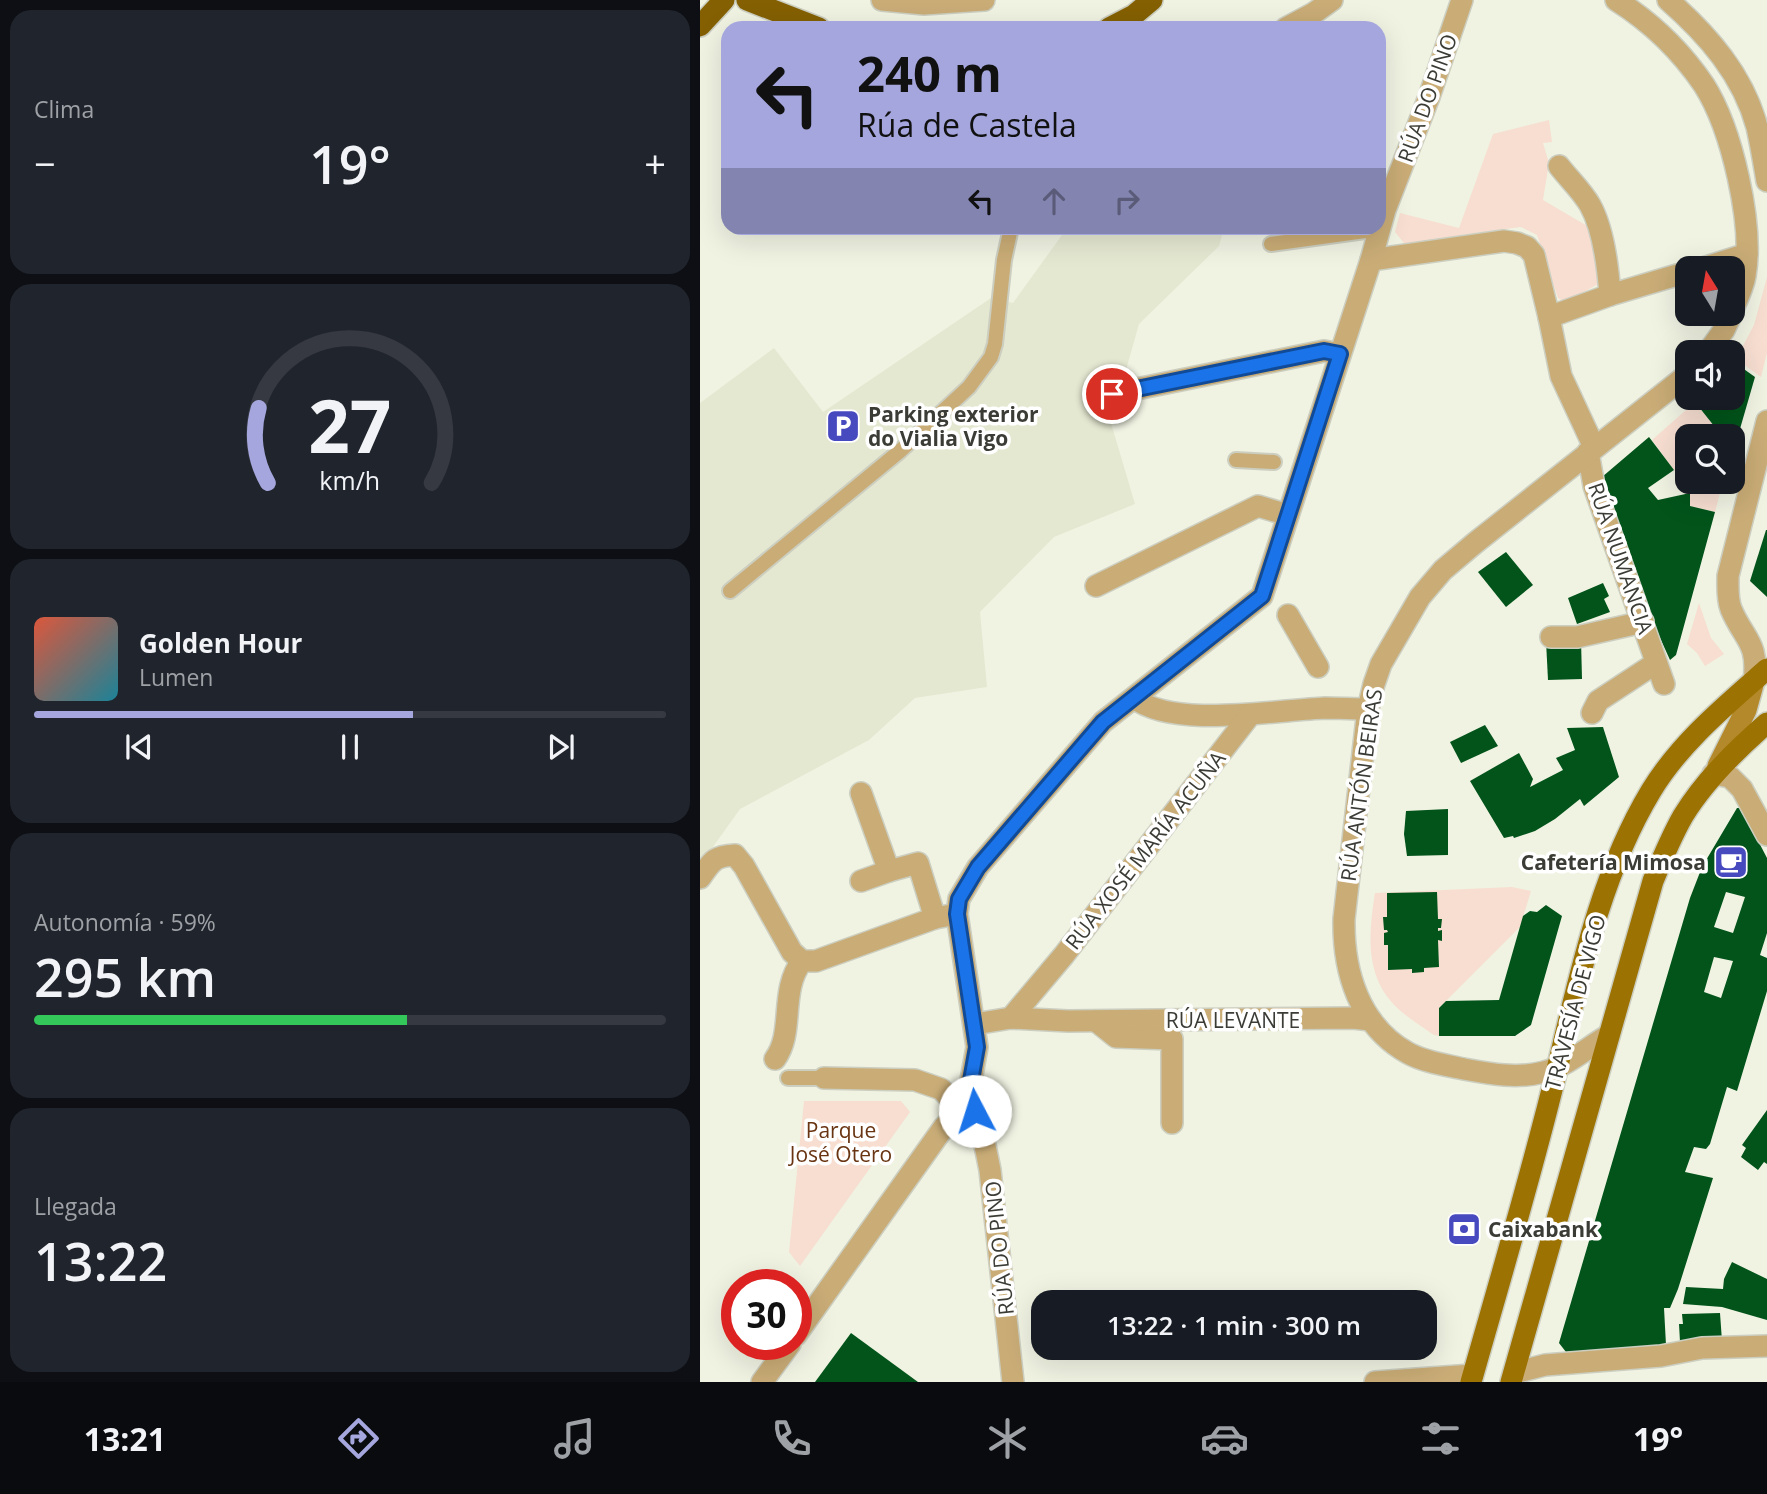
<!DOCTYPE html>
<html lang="es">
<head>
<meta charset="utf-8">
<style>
	body { margin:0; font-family:"Open Sans",sans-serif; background:#20242c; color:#f1f3f6; height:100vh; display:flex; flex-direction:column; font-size:26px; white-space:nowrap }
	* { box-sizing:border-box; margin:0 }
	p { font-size:23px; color:#9ea1a6 }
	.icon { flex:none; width:38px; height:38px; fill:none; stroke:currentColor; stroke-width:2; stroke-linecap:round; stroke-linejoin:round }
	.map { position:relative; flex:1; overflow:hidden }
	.side { display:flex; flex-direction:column; gap:10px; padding:10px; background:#0d0f14; width:700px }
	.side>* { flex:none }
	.guide { position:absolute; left:21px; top:21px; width:665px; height:214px; border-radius:21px; box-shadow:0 7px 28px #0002; background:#a4a6dd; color:#111; overflow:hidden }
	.needle { width:46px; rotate:349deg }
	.buttons { position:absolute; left:975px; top:256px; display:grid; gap:14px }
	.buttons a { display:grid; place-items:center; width:70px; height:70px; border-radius:14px; background:#171b24; box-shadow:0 7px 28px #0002; font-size:35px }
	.speed { position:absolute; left:21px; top:1269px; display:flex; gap:14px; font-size:35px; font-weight:700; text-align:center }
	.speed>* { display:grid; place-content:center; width:91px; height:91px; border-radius:50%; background:#171b24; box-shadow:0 7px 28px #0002; line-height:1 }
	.speed .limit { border:10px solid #d22; background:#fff; color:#111 }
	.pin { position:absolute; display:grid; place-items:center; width:60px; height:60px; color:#fff; margin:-30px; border:4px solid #fff; border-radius:50%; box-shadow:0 2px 7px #0007 }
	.me { position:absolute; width:77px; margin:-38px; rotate:355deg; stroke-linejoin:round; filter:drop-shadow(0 0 5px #0008) }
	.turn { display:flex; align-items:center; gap:24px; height:147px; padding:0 21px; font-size:32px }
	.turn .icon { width:91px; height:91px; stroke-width:2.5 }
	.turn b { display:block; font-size:49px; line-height:60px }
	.lanes { display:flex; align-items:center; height:66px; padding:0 21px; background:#0003; justify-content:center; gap:35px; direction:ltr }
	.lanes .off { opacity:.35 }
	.big { font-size:52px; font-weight:600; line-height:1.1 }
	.side .card { flex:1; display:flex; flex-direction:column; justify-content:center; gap:10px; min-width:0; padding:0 24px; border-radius:21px; background:#20242c }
	.side .dial { align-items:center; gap:0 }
	.dial svg { height:182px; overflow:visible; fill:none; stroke:#363941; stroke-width:7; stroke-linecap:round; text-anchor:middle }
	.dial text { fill:#f1f3f6; stroke:none }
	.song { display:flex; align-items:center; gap:21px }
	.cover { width:84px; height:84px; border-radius:10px; background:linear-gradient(135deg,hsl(10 70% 55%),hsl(190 70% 35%)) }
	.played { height:7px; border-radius:4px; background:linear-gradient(90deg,#a4a6dd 60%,#363941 60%) }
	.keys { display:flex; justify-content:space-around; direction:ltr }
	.heat { display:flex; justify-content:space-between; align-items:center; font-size:38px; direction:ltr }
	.charge { height:10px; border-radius:5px; background:linear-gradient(90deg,#34c759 59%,#363941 0) }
	.trip { position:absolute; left:331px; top:1290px; width:406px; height:70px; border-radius:21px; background:#171b24; box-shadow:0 7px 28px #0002; font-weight:600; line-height:70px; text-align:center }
	.dock { display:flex; height:112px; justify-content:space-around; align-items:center; background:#090b0e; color:#9ea1a6 }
	.dock .icon { width:49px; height:49px }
	.dock .current { color:#a4a6dd }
	.dock b { font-size:32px; color:#f1f3f6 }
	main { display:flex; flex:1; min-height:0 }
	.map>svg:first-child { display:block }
	.built { fill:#e5e8d1 }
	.green { fill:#f7ded1 }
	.building { fill:#02541b; fill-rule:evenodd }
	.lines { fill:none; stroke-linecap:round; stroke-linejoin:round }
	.lane-casing { stroke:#cccec0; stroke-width:18 }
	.street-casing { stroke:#cccec0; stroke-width:24 }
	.secondary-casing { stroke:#cccec0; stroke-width:24 }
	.primary-casing { stroke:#cccec0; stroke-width:24 }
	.highway-casing { stroke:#cccec0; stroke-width:24 }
	.lane { stroke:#c9ac76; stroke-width:14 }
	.street { stroke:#c9ac76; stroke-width:21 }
	.secondary { stroke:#b4892b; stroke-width:21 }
	.primary { stroke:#9c7202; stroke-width:21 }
	.highway { stroke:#846002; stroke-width:21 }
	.route-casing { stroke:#114b97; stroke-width:18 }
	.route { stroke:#1a73e8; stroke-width:12 }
	.labels { text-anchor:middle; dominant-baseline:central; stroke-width:7; stroke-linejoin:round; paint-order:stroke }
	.street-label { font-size:21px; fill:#3b3c36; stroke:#fff }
	.poi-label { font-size:21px; font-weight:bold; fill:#3b3c36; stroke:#fff; text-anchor:start }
	.park-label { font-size:21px; fill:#683412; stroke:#fff }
</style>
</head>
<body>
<main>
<section class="side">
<div class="card"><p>Clima</p>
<div class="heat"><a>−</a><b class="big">19°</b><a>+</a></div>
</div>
<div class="card dial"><svg viewBox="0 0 100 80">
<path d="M14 69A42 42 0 1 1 86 69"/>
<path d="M14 69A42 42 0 0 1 10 36" stroke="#a4a6dd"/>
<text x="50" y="56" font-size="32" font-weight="700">27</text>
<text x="50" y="72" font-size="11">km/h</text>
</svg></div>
<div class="card">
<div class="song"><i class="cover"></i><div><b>Golden Hour</b><p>Lumen</p></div></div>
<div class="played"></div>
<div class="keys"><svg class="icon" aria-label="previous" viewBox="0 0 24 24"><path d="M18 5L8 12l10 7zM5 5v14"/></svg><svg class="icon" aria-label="pause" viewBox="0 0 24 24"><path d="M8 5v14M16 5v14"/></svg><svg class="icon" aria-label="next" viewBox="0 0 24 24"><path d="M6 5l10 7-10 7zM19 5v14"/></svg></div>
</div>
<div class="card"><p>Autonomía · 59%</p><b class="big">295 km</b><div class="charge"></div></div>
<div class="card"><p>Llegada</p><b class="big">13:22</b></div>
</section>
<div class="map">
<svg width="1067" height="1382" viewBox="0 0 1067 1382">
	<rect width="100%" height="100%" fill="#f0f3e2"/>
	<path class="built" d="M 367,228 L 524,228 L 519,246 L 439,324 L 411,423 L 435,504 L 354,537 L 280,612 L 287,687 L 215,698 L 169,740 L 40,809 L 0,865 L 0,403 L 74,348 L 123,412 L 291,298 L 313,303 Z"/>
	<g class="green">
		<path d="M 849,120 L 852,142 L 843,143 L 849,163 L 843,200 L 889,227 L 904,281 L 865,302 L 858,298 L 837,235 L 821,227 L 761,235 L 735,248 L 707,247 L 695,232 L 700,213 L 759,228 L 793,134 Z"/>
		<path d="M 1067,277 L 1067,353 L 1061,377 L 1036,359 L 1054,325 Z"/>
		<path d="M 995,402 L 1022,436 L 987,436 L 987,481 L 1023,481 L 1015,512 L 990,506 L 990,492 L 952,440 Z"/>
		<path d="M 999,603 L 1011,638 L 1024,654 L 1005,666 L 997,653 L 987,644 Z"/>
		<path d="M 812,887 L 831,891 L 820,927 L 739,1008 L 739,1036 L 734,1035 C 724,1028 713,1021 703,1013 C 664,981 668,937 675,893 Z"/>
		<path d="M 104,1101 L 201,1101 L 210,1112 L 100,1266 L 89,1252 Z"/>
	</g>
	<g class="building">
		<path d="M 1041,367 L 1055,377 L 1033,453 L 1032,436 L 1022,436 L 995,402 L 1001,397 L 1032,397 L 1032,373 Z"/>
		<path d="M 949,437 L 974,470 L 948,488 L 958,500 L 990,493 L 990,506 L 1015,512 L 976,655 L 970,660 L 933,578 L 902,477 Z"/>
		<path d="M 1066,530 L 1067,530 L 1067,597 L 1050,581 Z"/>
		<path d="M 806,552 L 833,585 L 806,607 L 778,572 Z"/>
		<path d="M 903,583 L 909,596 L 904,599 L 910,612 L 877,624 L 868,598 Z"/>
		<path d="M 881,640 L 882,679 L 848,680 L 846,641 Z"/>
		<path d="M 785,725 L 798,746 L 761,763 L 750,742 Z"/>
		<path d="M 903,727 L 919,777 L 884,806 L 880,799 L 855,819 L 835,831 L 814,838 L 813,836 L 804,838 L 770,781 L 819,753 L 833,779 L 830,787 L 863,770 L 856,758 L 875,750 L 867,728 Z"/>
		<path d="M 1037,808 L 1041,808 L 1067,858 L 1067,933 L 1060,955 L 1067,958 L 1067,991 L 1037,1091 L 1027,1087 L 1010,1144 L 1006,1149 L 994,1147 L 985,1172 L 1013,1178 L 978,1289 L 970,1308 L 964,1308 L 966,1345 L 866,1352 L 859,1343 L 990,898 L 1002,867 ZM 1026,892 L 1045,897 L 1033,933 L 1014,927 ZM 1014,957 L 1033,961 L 1021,998 L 1004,992 Z"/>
		<path d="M 748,809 L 748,855 L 707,856 L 704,834 L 706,811 Z"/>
		<path d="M 737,892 L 738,919 L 742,919 L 741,928 L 738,928 L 738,931 L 742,930 L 742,941 L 738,940 L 739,967 L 724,968 L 724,972 L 712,973 L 712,969 L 688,970 L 688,945 L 684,945 L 684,933 L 688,932 L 687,930 L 684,930 L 683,917 L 687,917 L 687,893 Z"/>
		<path d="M 846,905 L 862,916 L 831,1025 L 815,1036 L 739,1036 L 739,1008 L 746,1001 L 799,1000 L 823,916 L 830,911 L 837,912 Z"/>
		<path d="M 1067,1110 L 1067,1164 L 1064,1162 L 1058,1170 L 1041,1157 L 1046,1148 L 1042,1145 Z"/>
		<path d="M 1032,1262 L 1067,1279 L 1067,1320 L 1022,1307 L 983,1304 L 986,1287 L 1023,1289 L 1024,1279 Z"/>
		<path d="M 1020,1313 L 1022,1341 L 980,1342 L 979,1324 L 983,1324 L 982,1314 Z"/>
		<path d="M 151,1333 L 218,1382 L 115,1382 Z"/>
	</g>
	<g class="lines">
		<g class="lane-casing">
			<g id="lane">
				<path d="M 571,244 L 665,231 L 679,233"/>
				<path d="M 536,460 L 574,462"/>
				<path d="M 30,591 L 200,451 L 269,387 L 291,357 L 295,344 L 304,260 L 311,228"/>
				<path d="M 88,1078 L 124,1078"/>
			</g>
		</g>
		<g class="street-casing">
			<g id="street">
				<path d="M 182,0 L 224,4 L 284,0"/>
				<path d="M 916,0 C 951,22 981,51 1004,85 C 1032,129 1054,225 1045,276 C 1043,288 1037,300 1032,311"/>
				<path d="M 968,0 C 1008,35 1043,75 1057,127 C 1061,145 1064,163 1067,181"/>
				<path d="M 586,28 L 614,13 L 632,0"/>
				<path d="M 671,260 L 804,241 L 817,243 L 827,247 L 834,255 L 849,317 L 910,295 C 908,267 904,230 890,205 C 882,191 869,179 859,166"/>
				<path d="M 1003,268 L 1047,254"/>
				<path d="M 910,295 L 987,272"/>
				<path d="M 849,317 L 861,376 L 894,447"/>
				<path d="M 1008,352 L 1024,330 L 1032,313"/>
				<path d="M 412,394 L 624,351 L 640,354"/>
				<path d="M 888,452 L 894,486 L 964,684"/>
				<path d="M 396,586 L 558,506 L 588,515"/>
				<path d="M 588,615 L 618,667"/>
				<path d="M 851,637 L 877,637 L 943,622"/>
				<path d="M 1054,681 C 1059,642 1044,640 1031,609 C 1027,598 1028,587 1028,576 L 1067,421"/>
				<path d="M 434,698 C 474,729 575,710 625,708 C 639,708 654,709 668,709"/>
				<path d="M 892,713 L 898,701 L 956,663"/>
				<path d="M 1013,774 L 1030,777 L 1042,789 L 1067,835"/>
				<path d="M 161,793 L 189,871 L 218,863 L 235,918"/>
				<path d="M 0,878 C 12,861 14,856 35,855 L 44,866 L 92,952 L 102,961 L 116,961 L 235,918 L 257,914"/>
				<path d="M 161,881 L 189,871"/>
				<path d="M 311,1018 L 364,955 L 550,715"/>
				<path d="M 396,1021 L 416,1037 L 472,1039 L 472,1123"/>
				<path d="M 275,1024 L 311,1018 L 368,1021 L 653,1018 L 671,1020"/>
				<path d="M 909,1035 C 888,1047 867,1066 844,1072 C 817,1079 791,1074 764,1069 C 746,1065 724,1062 708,1053 C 659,1026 643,971 644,919 L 668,709 L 674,684 L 681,664 L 720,597 L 743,570 L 775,543 L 987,375"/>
				<path d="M 75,1059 C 95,1032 79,991 102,961"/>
				<path d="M 124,1078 L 215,1080 L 241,1089 L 253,1101"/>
				<path d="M 268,1097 L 277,1047 L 257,914 L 259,899 L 278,867 L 403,722 L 562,596 L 671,260 L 685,210 L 729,97 L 762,0"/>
				<path d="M 271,1117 L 283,1136 L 290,1170 L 313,1382"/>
				<path d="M 96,1335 L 244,1127 L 256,1116"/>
				<path d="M 814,1373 L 845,1365 L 961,1356 L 1002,1348 L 1067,1346"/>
				<path d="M 62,1382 L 90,1344"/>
				<path d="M 675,1382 L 772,1375"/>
			</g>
		</g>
		<g class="secondary-casing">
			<path id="secondary" d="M 1018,766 L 1046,710 L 1054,681"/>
		</g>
		<g class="primary-casing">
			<g id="primary">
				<path d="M 771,1382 C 796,1294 822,1206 845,1117 C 874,1008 892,889 951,791 C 980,743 1025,706 1067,669"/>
				<path d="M 811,1382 L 953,881 C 962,859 971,837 983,816 C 1005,780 1036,750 1067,723"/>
			</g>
		</g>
		<g class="highway-casing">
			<g id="highway">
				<path d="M 47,0 L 119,28"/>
				<path d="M 0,26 L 24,0"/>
				<path d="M 409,28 L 434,15 L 452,0"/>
			</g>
		</g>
		<use href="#lane" class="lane"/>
		<use href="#street" class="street"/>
		<use href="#secondary" class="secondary"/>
		<use href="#primary" class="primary"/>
		<use href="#highway" class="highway"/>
	</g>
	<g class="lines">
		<g class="route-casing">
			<path id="route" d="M 275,1111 L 275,1104 L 268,1097 L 277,1047 L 257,914 L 259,899 L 278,867 L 403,722 L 562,596 L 640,354 L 624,351 L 412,394"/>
		</g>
		<use href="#route" class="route"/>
	</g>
	<defs>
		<g id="parking-square" transform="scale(1.75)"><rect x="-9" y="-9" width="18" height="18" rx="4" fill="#4749be" stroke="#fff"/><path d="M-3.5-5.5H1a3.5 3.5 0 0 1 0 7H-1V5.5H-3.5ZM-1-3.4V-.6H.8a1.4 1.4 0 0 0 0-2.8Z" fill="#fff"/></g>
		<g id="cafe-square" transform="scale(1.75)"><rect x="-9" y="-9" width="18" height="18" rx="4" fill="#4749be" stroke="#fff"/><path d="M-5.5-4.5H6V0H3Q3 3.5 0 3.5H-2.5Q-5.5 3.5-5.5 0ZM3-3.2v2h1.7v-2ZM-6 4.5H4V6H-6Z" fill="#fff"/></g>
		<g id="bank-square" transform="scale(1.75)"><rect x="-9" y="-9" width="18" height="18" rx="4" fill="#4749be" stroke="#fff"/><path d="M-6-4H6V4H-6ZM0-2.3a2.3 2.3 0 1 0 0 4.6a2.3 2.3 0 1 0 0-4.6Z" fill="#fff"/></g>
	</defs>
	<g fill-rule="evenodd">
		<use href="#parking-square" x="143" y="426"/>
		<use href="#cafe-square" x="1031" y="862"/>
		<use href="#bank-square" x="764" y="1229"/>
	</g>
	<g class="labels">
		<g class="street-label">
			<text transform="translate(727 98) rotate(-70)">RÚA DO PINO</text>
			<text transform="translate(921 558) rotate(71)">RÚA NUMANCIA</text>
			<text transform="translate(661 785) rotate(-82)">RÚA ANTÓN BEIRAS</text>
			<text transform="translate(445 850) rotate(-52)">RÚA XOSÉ MARÍA ACUÑA</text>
			<text transform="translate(875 1002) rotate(-75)">TRAVESÍA DE VIGO</text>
			<text x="533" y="1020">RÚA LEVANTE</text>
			<text transform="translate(299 1248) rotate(-96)">RÚA DO PINO</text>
		</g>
		<g class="poi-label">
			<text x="168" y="414">Parking exterior<tspan x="168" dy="24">do Vialia Vigo</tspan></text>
			<text x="1006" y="862" text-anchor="end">Cafetería Mimosa</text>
			<text x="788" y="1229">Caixabank</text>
		</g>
		<g class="park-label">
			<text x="141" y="1130">Parque<tspan x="141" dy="24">José Otero</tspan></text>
		</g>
	</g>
</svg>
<div class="buttons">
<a><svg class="needle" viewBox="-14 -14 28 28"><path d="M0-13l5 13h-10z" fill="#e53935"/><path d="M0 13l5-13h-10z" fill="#9ea1a6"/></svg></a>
<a><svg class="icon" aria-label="sound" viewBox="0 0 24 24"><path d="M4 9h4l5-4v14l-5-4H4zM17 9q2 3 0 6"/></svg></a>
<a><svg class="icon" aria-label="search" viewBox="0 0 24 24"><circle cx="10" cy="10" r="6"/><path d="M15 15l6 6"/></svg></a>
</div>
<div class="speed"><div class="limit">30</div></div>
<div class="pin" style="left:412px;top:394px;background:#d93025"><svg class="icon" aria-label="arrive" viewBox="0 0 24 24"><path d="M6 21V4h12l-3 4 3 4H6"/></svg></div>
<svg class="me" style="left:275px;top:1111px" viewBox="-20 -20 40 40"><circle r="19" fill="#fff"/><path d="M0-13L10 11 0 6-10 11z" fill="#1a73e8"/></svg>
<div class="trip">13:22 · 1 min · 300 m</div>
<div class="guide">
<div class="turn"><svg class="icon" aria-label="left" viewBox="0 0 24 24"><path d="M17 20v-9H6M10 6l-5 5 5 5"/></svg><div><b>240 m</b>Rúa de Castela</div></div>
<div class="lanes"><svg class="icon" aria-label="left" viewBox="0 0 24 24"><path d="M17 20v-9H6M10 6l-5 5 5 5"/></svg><svg class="icon off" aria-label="ahead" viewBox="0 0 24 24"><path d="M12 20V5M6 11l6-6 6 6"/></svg><svg class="icon off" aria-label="right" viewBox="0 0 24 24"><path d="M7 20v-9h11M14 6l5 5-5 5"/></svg></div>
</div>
</div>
</main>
<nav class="dock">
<b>13:21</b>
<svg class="icon current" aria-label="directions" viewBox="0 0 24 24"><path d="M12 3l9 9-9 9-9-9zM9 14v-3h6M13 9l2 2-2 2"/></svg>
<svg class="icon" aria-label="music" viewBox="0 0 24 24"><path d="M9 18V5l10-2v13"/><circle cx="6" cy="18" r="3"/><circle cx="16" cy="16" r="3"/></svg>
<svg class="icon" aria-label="phone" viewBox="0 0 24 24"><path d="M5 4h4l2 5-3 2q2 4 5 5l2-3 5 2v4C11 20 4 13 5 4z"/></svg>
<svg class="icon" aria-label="climate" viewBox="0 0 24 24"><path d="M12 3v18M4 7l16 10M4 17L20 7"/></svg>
<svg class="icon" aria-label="car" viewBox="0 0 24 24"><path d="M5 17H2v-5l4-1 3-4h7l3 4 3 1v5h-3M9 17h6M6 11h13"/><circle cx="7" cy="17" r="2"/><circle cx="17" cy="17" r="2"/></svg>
<svg class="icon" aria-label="filters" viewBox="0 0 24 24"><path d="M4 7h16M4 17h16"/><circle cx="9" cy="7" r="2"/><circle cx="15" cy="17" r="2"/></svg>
<b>19°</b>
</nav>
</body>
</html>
